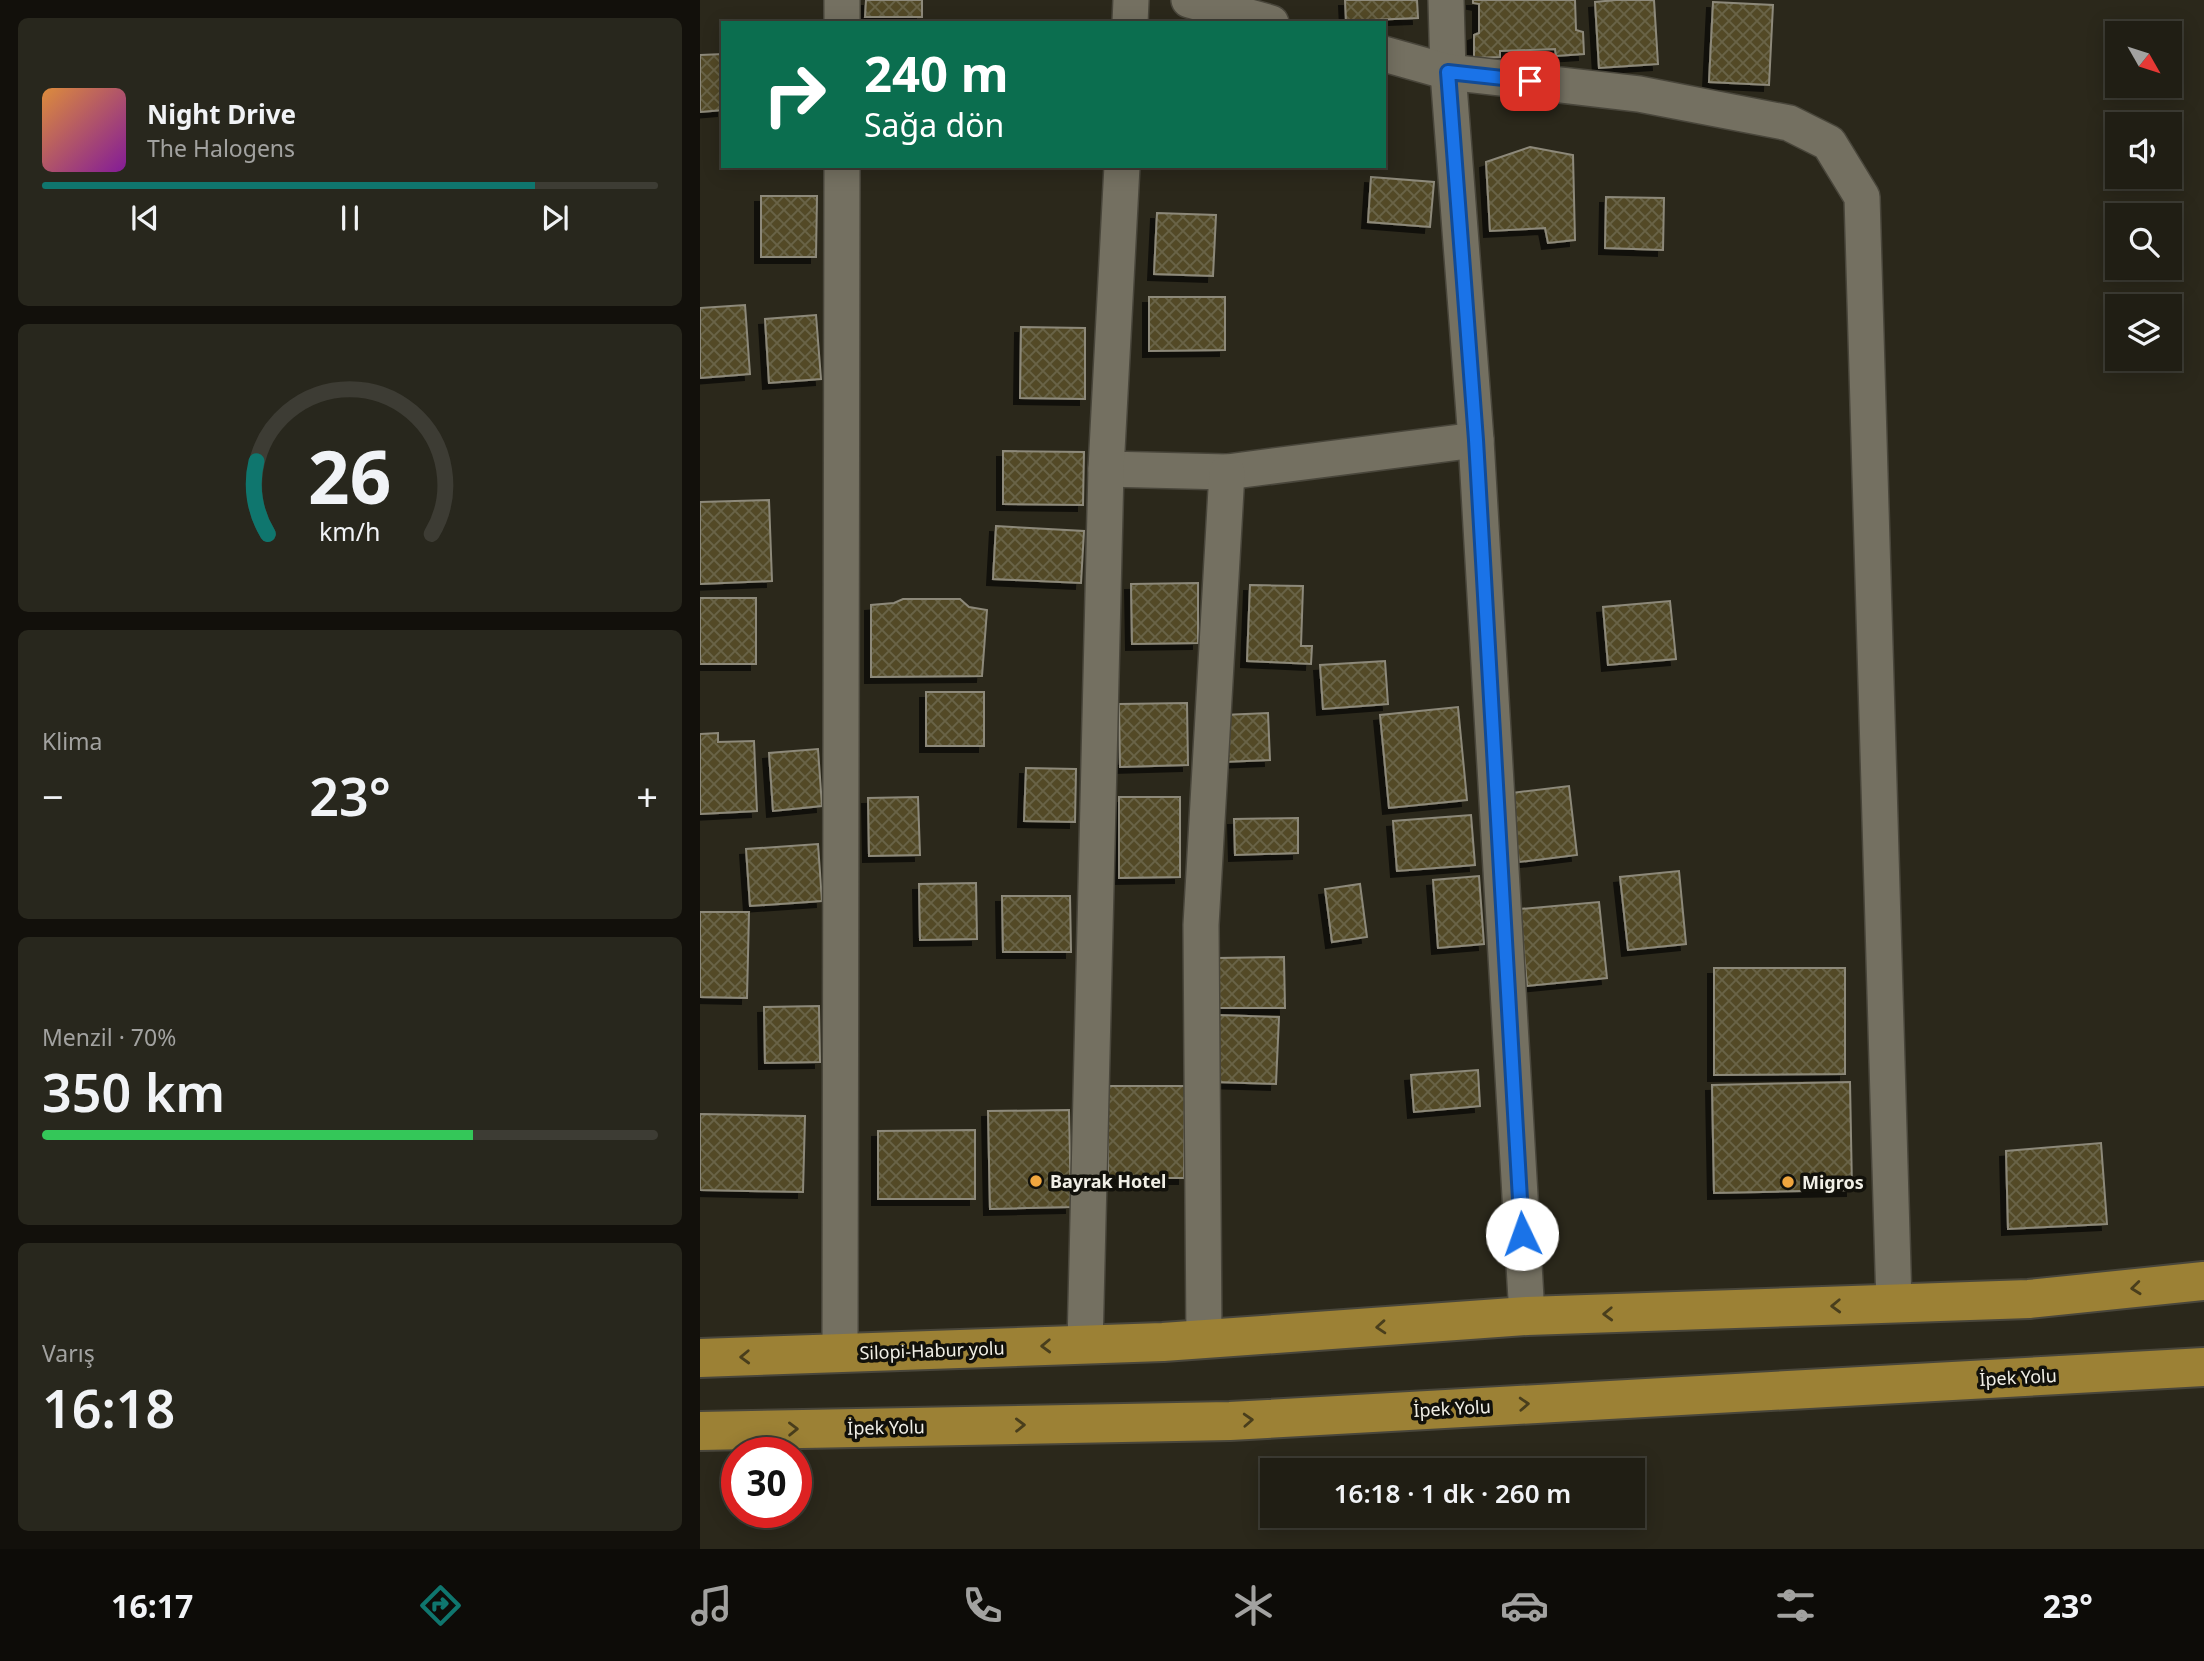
<!DOCTYPE html>
<html lang="tr">
<head>
<meta charset="utf-8">
<style>
	body { margin:0; font-family:"Noto Sans",sans-serif; background:#28271d; color:#f1f3f6; height:100vh; display:flex; flex-direction:column; font-size:26px; white-space:nowrap }
	* { box-sizing:border-box; margin:0 }
	p { font-size:23px; color:#a2a2a0 }
	.icon { flex:none; width:38px; height:38px; fill:none; stroke:currentColor; stroke-width:2; stroke-linecap:round; stroke-linejoin:round }
	.map { position:relative; flex:1; overflow:hidden }
	.panel { display:flex; flex-direction:column; gap:18px; padding:18px; background:#12100b; width:700px }
	.panel>* { flex:none }
	.banner { position:absolute; left:21px; top:21px; width:665px; height:147px; border-radius:0px; box-shadow:0 4px 18px #0003,0 0 0 2px #3d3c34; background:#0b6e4f; color:#fff; overflow:hidden }
	.needle { width:46px; rotate:129deg }
	.fabs { position:absolute; left:1405px; top:21px; display:grid; gap:14px }
	.fabs a { display:grid; place-items:center; width:77px; height:77px; border-radius:0px; background:#201e14; box-shadow:0 4px 18px #0003,0 0 0 2px #3d3c34; font-size:35px }
	.speed { position:absolute; left:21px; top:1437px; display:flex; gap:14px; font-size:35px; font-weight:700; text-align:center }
	.speed>* { display:grid; place-content:center; width:91px; height:91px; border-radius:50%; background:#201e14; box-shadow:0 4px 18px #0003,0 0 0 2px #3d3c34; line-height:1 }
	.speed .limit { border:10px solid #d22; background:#fff; color:#111 }
	.pin { position:absolute; display:grid; place-items:center; width:60px; height:60px; color:#fff; margin:-30px; border-radius:14px; box-shadow:0 4px 10px #0006 }
	.me { position:absolute; width:77px; margin:-38px; rotate:357deg; stroke-linejoin:round; filter:drop-shadow(0 0 5px #0008) }
	.turn { display:flex; align-items:center; gap:24px; height:147px; padding:0 28px; font-size:32px }
	.turn .icon { width:91px; height:91px; stroke-width:2.5 }
	.turn b { display:block; font-size:49px; line-height:60px }
	.big { font-size:52px; font-weight:600; line-height:1.1 }
	.panel .tile { flex:1; display:flex; flex-direction:column; justify-content:center; gap:10px; min-width:0; padding:0 24px; border-radius:10px; background:#28271d }
	.panel .dial { align-items:center; gap:0 }
	.dial svg { height:182px; overflow:visible; fill:none; stroke:#3d3c34; stroke-width:7; stroke-linecap:round; text-anchor:middle }
	.dial text { fill:#f1f3f6; stroke:none }
	.song { display:flex; align-items:center; gap:21px }
	.cover { width:84px; height:84px; border-radius:10px; background:linear-gradient(135deg,hsl(30 70% 55%),hsl(290 70% 35%)) }
	.played { height:7px; border-radius:4px; background:linear-gradient(90deg,#0f766e 80%,#3d3c34 80%) }
	.keys { display:flex; justify-content:space-around; direction:ltr }
	.heat { display:flex; justify-content:space-between; align-items:center; font-size:38px; direction:ltr }
	.charge { height:10px; border-radius:5px; background:linear-gradient(90deg,#34c759 70%,#3d3c34 0) }
	.trip { position:absolute; left:560px; top:1458px; width:385px; height:70px; border-radius:0px; background:#201e14; box-shadow:0 4px 18px #0003,0 0 0 2px #3d3c34; font-weight:600; line-height:70px; text-align:center }
	.tab-bar { display:flex; height:112px; justify-content:space-around; align-items:center; background:#0d0c08; color:#a2a2a0 }
	.tab-bar .icon { width:49px; height:49px }
	.tab-bar .current { color:#0f766e }
	.tab-bar b { font-size:32px; color:#f1f3f6 }
	main { display:flex; flex:1; min-height:0 }
	.map>svg:first-child { display:block }
	.building { fill:url(#building-cross-hatch); stroke:#8d897a; stroke-width:2; filter:url(#shadow) }
	.lines { fill:none; stroke-linecap:round; stroke-linejoin:round }
	.street-casing { stroke:#49463b; stroke-width:38 }
	.highway-casing { stroke:#49463b; stroke-width:42 }
	.street { stroke:#747061; stroke-width:35 }
	.highway { stroke:#9c8135; stroke-width:38 }
	.oneway { stroke:#493e1c }
	.route-casing { stroke:#114b97; stroke-width:18 }
	.route { stroke:#1a73e8; stroke-width:12 }
	.poi-dot { fill:#f0a63e; stroke:#12110b; stroke-width:2.5 }
	.labels { text-anchor:middle; dominant-baseline:central; stroke-width:7; stroke-linejoin:round; paint-order:stroke }
	.poi-label { font-size:18px; font-weight:bold; fill:#f1efe6; stroke:#12110b; text-anchor:start }
	.street-label { font-size:18px; fill:#f1efe6; stroke:#12110b }
</style>
</head>
<body>
<main>
<section class="panel">
<div class="tile">
<div class="song"><i class="cover"></i><div><b>Night Drive</b><p>The Halogens</p></div></div>
<div class="played"></div>
<div class="keys"><svg class="icon" aria-label="previous" viewBox="0 0 24 24"><path d="M18 5L8 12l10 7zM5 5v14"/></svg><svg class="icon" aria-label="pause" viewBox="0 0 24 24"><path d="M8 5v14M16 5v14"/></svg><svg class="icon" aria-label="next" viewBox="0 0 24 24"><path d="M6 5l10 7-10 7zM19 5v14"/></svg></div>
</div>
<div class="tile dial"><svg viewBox="0 0 100 80">
<path d="M14 69A42 42 0 1 1 86 69"/>
<path d="M14 69A42 42 0 0 1 9 37" stroke="#0f766e"/>
<text x="50" y="56" font-size="32" font-weight="700">26</text>
<text x="50" y="72" font-size="11">km/h</text>
</svg></div>
<div class="tile"><p>Klima</p>
<div class="heat"><a>−</a><b class="big">23°</b><a>+</a></div>
</div>
<div class="tile"><p>Menzil · 70%</p><b class="big">350 km</b><div class="charge"></div></div>
<div class="tile"><p>Varış</p><b class="big">16:18</b></div>
</section>
<div class="map">
<svg width="1504" height="1549" viewBox="0 0 1504 1549">
	<defs>
		<pattern id="building-cross-hatch" width="8" height="8" patternUnits="userSpaceOnUse" patternTransform="scale(1.75)"><rect width="8" height="8" fill="#524a28"/><path d="M0 0l8 8M0 8l8-8" fill="none" stroke="#6b6447"/></pattern>
		<filter id="shadow"><feDropShadow dx="-6" dy="6" stdDeviation="0" flood-color="#0009"/></filter>
	</defs>
	<rect width="100%" height="100%" fill="#2b281b"/>
	<g class="building">
		<path d="M 166,0 L 222,0 L 222,17 L 165,17 Z"/>
		<path d="M 645,0 L 717,0 L 718,18 L 646,21 Z"/>
		<path d="M 773,0 L 875,0 L 876,30 L 883,32 L 884,54 L 856,56 L 855,49 L 800,51 L 800,57 L 774,58 L 774,35 L 779,33 L 779,4 L 773,3 Z"/>
		<path d="M 916,0 L 954,0 L 958,64 L 899,68 L 895,2 Z"/>
		<path d="M 1013,2 L 1073,5 L 1069,85 L 1009,82 Z"/>
		<path d="M 23,54 L 23,110 L 0,112 L 0,55 Z"/>
		<path d="M 830,147 L 873,155 L 875,240 L 848,243 L 845,228 L 790,231 L 786,162 Z"/>
		<path d="M 671,177 L 734,182 L 730,227 L 668,222 Z"/>
		<path d="M 61,196 L 117,196 L 116,257 L 61,257 Z"/>
		<path d="M 906,197 L 964,198 L 963,250 L 905,248 Z"/>
		<path d="M 457,213 L 516,215 L 513,276 L 454,274 Z"/>
		<path d="M 449,297 L 525,297 L 525,350 L 449,351 Z"/>
		<path d="M 45,305 L 50,374 L 0,378 L 0,308 Z"/>
		<path d="M 116,315 L 121,379 L 69,383 L 65,319 Z"/>
		<path d="M 321,327 L 385,328 L 385,399 L 320,398 Z"/>
		<path d="M 303,451 L 384,452 L 383,505 L 303,504 Z"/>
		<path d="M 69,500 L 72,581 L 0,584 L 0,502 Z"/>
		<path d="M 296,526 L 384,531 L 381,583 L 293,579 Z"/>
		<path d="M 498,583 L 498,643 L 432,644 L 431,584 Z"/>
		<path d="M 550,585 L 603,586 L 601,646 L 612,646 L 611,664 L 547,661 Z"/>
		<rect x="0" y="598" width="56" height="66"/>
		<path d="M 203,599 L 260,599 L 269,607 L 287,610 L 282,676 L 171,677 L 171,605 L 194,603 Z"/>
		<path d="M 970,601 L 976,659 L 908,665 L 903,607 Z"/>
		<path d="M 685,661 L 688,704 L 623,709 L 620,665 Z"/>
		<rect x="226" y="692" width="58" height="54"/>
		<path d="M 487,703 L 488,765 L 420,767 L 419,704 Z"/>
		<path d="M 758,707 L 767,800 L 689,808 L 680,715 Z"/>
		<path d="M 568,713 L 570,760 L 523,762 L 523,715 Z"/>
		<path d="M 18,733 L 18,742 L 54,741 L 57,811 L 0,814 L 0,734 Z"/>
		<path d="M 118,749 L 122,806 L 73,811 L 69,753 Z"/>
		<path d="M 326,768 L 376,769 L 375,822 L 324,821 Z"/>
		<path d="M 869,786 L 877,855 L 819,862 L 811,793 Z"/>
		<path d="M 218,797 L 220,855 L 169,856 L 168,798 Z"/>
		<path d="M 419,797 L 480,797 L 480,877 L 419,878 Z"/>
		<path d="M 771,815 L 775,865 L 697,871 L 693,821 Z"/>
		<path d="M 598,818 L 598,853 L 535,855 L 534,819 Z"/>
		<path d="M 118,844 L 122,901 L 50,906 L 46,849 Z"/>
		<path d="M 979,871 L 986,944 L 928,950 L 920,877 Z"/>
		<path d="M 779,876 L 784,944 L 738,948 L 733,880 Z"/>
		<path d="M 276,883 L 277,939 L 220,940 L 219,884 Z"/>
		<path d="M 660,884 L 667,937 L 632,942 L 625,889 Z"/>
		<path d="M 302,896 L 370,896 L 371,952 L 303,952 Z"/>
		<path d="M 899,902 L 907,978 L 827,986 L 820,909 Z"/>
		<path d="M 0,912 L 49,912 L 47,998 L 0,997 Z"/>
		<path d="M 584,957 L 585,1008 L 519,1008 L 518,958 Z"/>
		<path d="M 1014,968 L 1145,968 L 1145,1074 L 1014,1075 Z"/>
		<path d="M 119,1006 L 120,1062 L 65,1063 L 64,1007 Z"/>
		<path d="M 517,1015 L 579,1017 L 576,1084 L 515,1082 Z"/>
		<path d="M 778,1070 L 780,1106 L 714,1112 L 711,1075 Z"/>
		<path d="M 1150,1082 L 1152,1190 L 1014,1193 L 1012,1085 Z"/>
		<path d="M 408,1086 L 485,1086 L 484,1178 L 408,1178 Z"/>
		<path d="M 369,1110 L 371,1207 L 290,1209 L 288,1111 Z"/>
		<path d="M 0,1114 L 105,1116 L 103,1192 L 0,1190 Z"/>
		<path d="M 275,1130 L 275,1199 L 178,1199 L 178,1131 Z"/>
		<path d="M 1401,1143 L 1407,1224 L 1308,1229 L 1306,1151 Z"/>
	</g>
	<g class="lines">
		<g class="street-casing">
			<g id="street">
				<path d="M 489,0 L 571,23"/>
				<path d="M 746,0 L 748,72 L 776,440 L 827,1316"/>
				<path d="M 142,23 L 142,0"/>
				<path d="M 430,23 L 431,0"/>
				<path d="M 684,54 L 748,72 L 939,94 L 1089,123 L 1129,143 L 1162,197 L 1194,1304"/>
				<path d="M 406,469 L 527,472 L 776,440"/>
				<path d="M 504,1339 L 501,925 L 527,472"/>
				<path d="M 385,1345 L 406,469 L 422,166"/>
				<path d="M 140,1354 L 142,166"/>
			</g>
		</g>
		<g class="highway-casing">
			<g id="highway">
				<path d="M 0,1358 L 463,1342 L 827,1316 L 1329,1299 L 1504,1281"/>
				<path d="M 0,1431 L 530,1421 L 1504,1367"/>
			</g>
		</g>
		<use href="#street" class="street"/>
		<use href="#highway" class="highway"/>
	</g>
	<defs><path id="oneway-chevron" d="M-2-3.5L2.5 0L-2 3.5" fill="none" stroke-width="1.6" stroke-linecap="round" stroke-linejoin="round" transform="scale(1.75)"/></defs>
	<g class="oneway">
		<use href="#oneway-chevron" transform="translate(1436 1288) rotate(174)"/>
		<use href="#oneway-chevron" transform="translate(1136 1306) rotate(178)"/>
		<use href="#oneway-chevron" transform="translate(908 1314) rotate(178)"/>
		<use href="#oneway-chevron" transform="translate(681 1327) rotate(176)"/>
		<use href="#oneway-chevron" transform="translate(346 1346) rotate(178)"/>
		<use href="#oneway-chevron" transform="translate(45 1357) rotate(178)"/>
		<use href="#oneway-chevron" transform="translate(824 1404) rotate(-3)"/>
		<use href="#oneway-chevron" transform="translate(548 1420) rotate(-3)"/>
		<use href="#oneway-chevron" transform="translate(320 1425) rotate(-1)"/>
		<use href="#oneway-chevron" transform="translate(93 1429) rotate(-1)"/>
	</g>
	<g class="lines">
		<g class="route-casing">
			<path id="route" d="M 822,1234 L 776,440 L 748,72 L 830,81"/>
		</g>
		<use href="#route" class="route"/>
	</g>
	<g class="poi-dot">
		<circle cx="336" cy="1181" r="7"/>
		<circle cx="1088" cy="1182" r="7"/>
	</g>
	<g class="labels">
		<g class="poi-label">
			<text x="350" y="1181">Bayrak Hotel</text>
			<text x="1102" y="1182">Migros</text>
		</g>
		<g class="street-label">
			<text transform="translate(232 1350) rotate(-2)">Silopi-Habur yolu</text>
			<text transform="translate(1318 1377) rotate(-3)">İpek Yolu</text>
			<text transform="translate(752 1408) rotate(-3)">İpek Yolu</text>
			<text transform="translate(186 1427) rotate(-1)">İpek Yolu</text>
		</g>
	</g>
</svg>
<div class="fabs">
<a><svg class="needle" viewBox="-14 -14 28 28"><path d="M0-13l5 13h-10z" fill="#e53935"/><path d="M0 13l5-13h-10z" fill="#a2a2a0"/></svg></a>
<a><svg class="icon" aria-label="sound" viewBox="0 0 24 24"><path d="M4 9h4l5-4v14l-5-4H4zM17 9q2 3 0 6"/></svg></a>
<a><svg class="icon" aria-label="search" viewBox="0 0 24 24"><circle cx="10" cy="10" r="6"/><path d="M15 15l6 6"/></svg></a>
<a><svg class="icon" aria-label="layers" viewBox="0 0 24 24"><path d="M12 4l9 5-9 5-9-5zM3 14l9 5 9-5"/></svg></a>
</div>
<div class="speed"><div class="limit">30</div></div>
<div class="pin" style="left:830px;top:81px;background:#d93025"><svg class="icon" aria-label="arrive" viewBox="0 0 24 24"><path d="M6 21V4h12l-3 4 3 4H6"/></svg></div>
<svg class="me" style="left:822px;top:1234px" viewBox="-20 -20 40 40"><circle r="19" fill="#fff"/><path d="M0-13L10 11 0 6-10 11z" fill="#1a73e8"/></svg>
<div class="trip">16:18 · 1 dk · 260 m</div>
<div class="banner">
<div class="turn"><svg class="icon" aria-label="right" viewBox="0 0 24 24"><path d="M7 20v-9h11M14 6l5 5-5 5"/></svg><div><b>240 m</b>Sağa dön</div></div>
</div>
</div>
</main>
<nav class="tab-bar">
<b>16:17</b>
<svg class="icon current" aria-label="directions" viewBox="0 0 24 24"><path d="M12 3l9 9-9 9-9-9zM9 14v-3h6M13 9l2 2-2 2"/></svg>
<svg class="icon" aria-label="music" viewBox="0 0 24 24"><path d="M9 18V5l10-2v13"/><circle cx="6" cy="18" r="3"/><circle cx="16" cy="16" r="3"/></svg>
<svg class="icon" aria-label="phone" viewBox="0 0 24 24"><path d="M5 4h4l2 5-3 2q2 4 5 5l2-3 5 2v4C11 20 4 13 5 4z"/></svg>
<svg class="icon" aria-label="climate" viewBox="0 0 24 24"><path d="M12 3v18M4 7l16 10M4 17L20 7"/></svg>
<svg class="icon" aria-label="car" viewBox="0 0 24 24"><path d="M5 17H2v-5l4-1 3-4h7l3 4 3 1v5h-3M9 17h6M6 11h13"/><circle cx="7" cy="17" r="2"/><circle cx="17" cy="17" r="2"/></svg>
<svg class="icon" aria-label="filters" viewBox="0 0 24 24"><path d="M4 7h16M4 17h16"/><circle cx="9" cy="7" r="2"/><circle cx="15" cy="17" r="2"/></svg>
<b>23°</b>
</nav>
</body>
</html>
